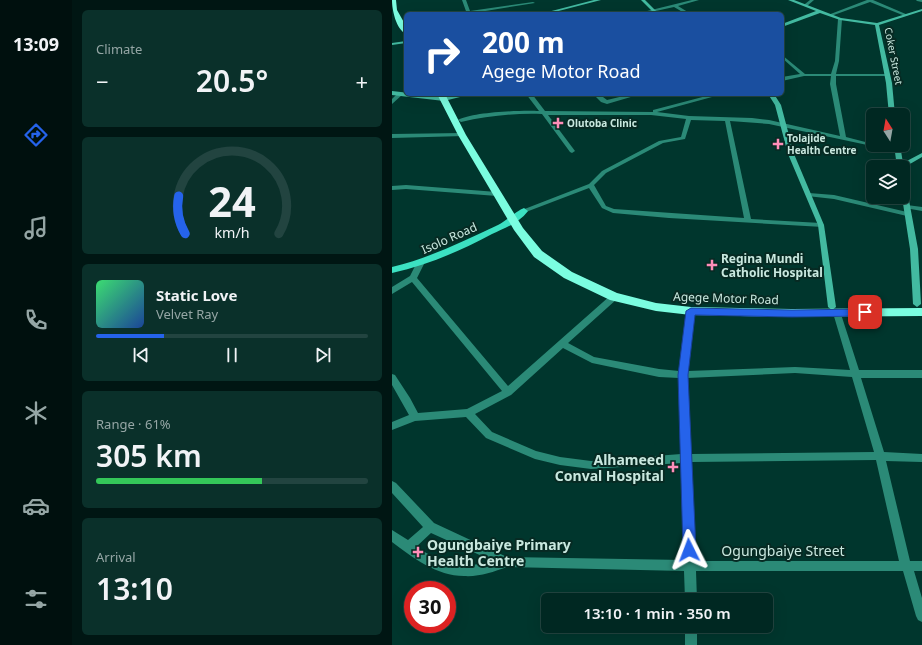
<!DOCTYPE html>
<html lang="en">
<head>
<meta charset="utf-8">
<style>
	body { margin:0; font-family:"Noto Sans",sans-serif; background:#0a302a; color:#f1f3f6; height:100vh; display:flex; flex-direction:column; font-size:15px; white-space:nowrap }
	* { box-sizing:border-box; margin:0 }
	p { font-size:13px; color:#95a6a5 }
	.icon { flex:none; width:22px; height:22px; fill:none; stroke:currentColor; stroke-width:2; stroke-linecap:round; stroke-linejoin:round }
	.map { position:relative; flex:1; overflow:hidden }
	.side { display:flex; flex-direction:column; gap:10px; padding:10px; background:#001613; width:320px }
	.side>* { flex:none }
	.banner { position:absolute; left:12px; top:12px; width:380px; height:84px; border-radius:6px; box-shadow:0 4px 16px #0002,0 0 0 1px #224440; background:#1a4fa0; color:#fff; overflow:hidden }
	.needle { width:26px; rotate:349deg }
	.buttons { position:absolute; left:474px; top:108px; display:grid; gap:8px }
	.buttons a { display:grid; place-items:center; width:44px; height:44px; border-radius:6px; background:#002822; box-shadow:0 4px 16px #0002,0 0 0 1px #224440; font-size:20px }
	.speed { position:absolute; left:12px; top:581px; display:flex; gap:8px; font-size:20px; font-weight:700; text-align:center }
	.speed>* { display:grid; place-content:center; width:52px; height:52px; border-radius:50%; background:#002822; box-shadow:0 4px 16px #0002,0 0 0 1px #224440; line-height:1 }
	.speed .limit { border:6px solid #d22; background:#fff; color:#111 }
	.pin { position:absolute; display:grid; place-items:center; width:34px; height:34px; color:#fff; margin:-17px; border-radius:8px; box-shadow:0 2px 6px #0006 }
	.me { position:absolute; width:44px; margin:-22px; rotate:357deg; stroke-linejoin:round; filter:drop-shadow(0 0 3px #0008) }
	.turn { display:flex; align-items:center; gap:14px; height:84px; padding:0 12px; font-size:18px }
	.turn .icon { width:52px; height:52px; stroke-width:2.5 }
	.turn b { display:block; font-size:28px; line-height:34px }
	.big { font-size:30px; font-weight:600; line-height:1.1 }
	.side .card { flex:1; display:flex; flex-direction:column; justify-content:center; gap:6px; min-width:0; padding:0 14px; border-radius:6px; background:#0a302a }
	.side .dial { align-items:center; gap:0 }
	.dial svg { height:104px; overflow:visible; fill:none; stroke:#224440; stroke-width:7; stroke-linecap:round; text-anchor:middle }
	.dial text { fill:#f1f3f6; stroke:none }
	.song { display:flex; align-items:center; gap:12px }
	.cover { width:48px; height:48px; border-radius:6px; background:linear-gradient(135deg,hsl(140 70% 55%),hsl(220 70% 35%)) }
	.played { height:4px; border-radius:2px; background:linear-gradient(90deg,#2563eb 25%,#224440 25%) }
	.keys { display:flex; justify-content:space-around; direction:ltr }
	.heat { display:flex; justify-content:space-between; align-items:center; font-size:22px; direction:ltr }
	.charge { height:6px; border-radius:3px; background:linear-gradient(90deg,#34c759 61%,#224440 0) }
	.trip { position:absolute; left:149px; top:593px; width:232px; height:40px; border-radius:6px; background:#002822; box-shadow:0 4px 16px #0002,0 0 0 1px #224440; font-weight:600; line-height:40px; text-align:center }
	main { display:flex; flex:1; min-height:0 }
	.menu { display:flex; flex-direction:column; width:72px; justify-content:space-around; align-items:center; background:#00100e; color:#95a6a5 }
	.menu .icon { width:28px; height:28px }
	.menu .active { color:#2563eb }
	.menu b { font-size:18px; color:#f1f3f6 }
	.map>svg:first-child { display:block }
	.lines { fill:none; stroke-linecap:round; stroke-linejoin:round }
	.street { fill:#2b8a77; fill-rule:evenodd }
	.secondary { fill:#43baa1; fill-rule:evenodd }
	.primary { fill:#3ce1c2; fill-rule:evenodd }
	.highway { fill:#7bfde0; fill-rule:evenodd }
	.route { fill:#2563eb; stroke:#184099 }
	.poi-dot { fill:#ff8eb9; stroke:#072a23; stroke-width:1.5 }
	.labels { text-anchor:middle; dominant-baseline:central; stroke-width:4; stroke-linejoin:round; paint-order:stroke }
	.far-street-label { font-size:10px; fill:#c9e8df; stroke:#072a23 }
	.far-poi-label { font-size:10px; font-weight:bold; fill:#c9e8df; stroke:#072a23; text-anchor:start }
	.street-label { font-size:12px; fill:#c9e8df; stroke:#072a23 }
	.poi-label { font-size:12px; font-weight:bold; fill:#c9e8df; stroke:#072a23; text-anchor:start }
	.near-poi-label { font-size:14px; font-weight:bold; fill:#c9e8df; stroke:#072a23; text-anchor:end }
	.near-street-label { font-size:14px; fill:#c9e8df; stroke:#072a23 }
</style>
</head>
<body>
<main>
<nav class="menu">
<b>13:09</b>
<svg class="icon active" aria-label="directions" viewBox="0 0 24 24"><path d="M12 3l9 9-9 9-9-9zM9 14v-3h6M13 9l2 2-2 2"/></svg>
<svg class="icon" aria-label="music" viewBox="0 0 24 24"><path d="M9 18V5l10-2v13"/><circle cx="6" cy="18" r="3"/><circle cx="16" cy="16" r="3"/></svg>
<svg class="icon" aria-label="phone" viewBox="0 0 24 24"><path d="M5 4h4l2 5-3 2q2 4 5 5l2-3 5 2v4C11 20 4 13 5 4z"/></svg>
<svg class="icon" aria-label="climate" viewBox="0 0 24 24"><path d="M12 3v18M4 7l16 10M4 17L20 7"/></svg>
<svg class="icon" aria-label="car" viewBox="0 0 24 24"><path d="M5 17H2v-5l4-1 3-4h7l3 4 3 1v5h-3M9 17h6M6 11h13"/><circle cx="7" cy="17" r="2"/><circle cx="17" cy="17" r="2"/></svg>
<svg class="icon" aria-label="filters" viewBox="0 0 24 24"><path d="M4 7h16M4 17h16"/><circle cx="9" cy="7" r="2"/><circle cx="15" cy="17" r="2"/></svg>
</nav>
<section class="side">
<div class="card"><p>Climate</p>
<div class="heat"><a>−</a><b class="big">20.5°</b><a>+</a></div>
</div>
<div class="card dial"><svg viewBox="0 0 100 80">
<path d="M14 69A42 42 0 1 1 86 69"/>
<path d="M14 69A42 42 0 0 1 9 40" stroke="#2563eb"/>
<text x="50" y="56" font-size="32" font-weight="700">24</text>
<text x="50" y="72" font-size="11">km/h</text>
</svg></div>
<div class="card">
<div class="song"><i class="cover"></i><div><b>Static Love</b><p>Velvet Ray</p></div></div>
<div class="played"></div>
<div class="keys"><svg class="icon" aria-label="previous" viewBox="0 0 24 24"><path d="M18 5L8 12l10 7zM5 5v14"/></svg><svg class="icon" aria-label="pause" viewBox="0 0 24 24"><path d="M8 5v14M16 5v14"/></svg><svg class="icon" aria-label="next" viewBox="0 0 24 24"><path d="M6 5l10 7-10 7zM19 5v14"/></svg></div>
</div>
<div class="card"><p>Range · 61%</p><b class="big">305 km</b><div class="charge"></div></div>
<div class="card"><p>Arrival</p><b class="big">13:10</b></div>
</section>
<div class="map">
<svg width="530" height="645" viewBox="0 0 530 645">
	<rect width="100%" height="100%" fill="#00362d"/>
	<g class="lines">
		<g class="street">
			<path d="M 70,0 L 74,0 L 78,11 L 141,2 L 143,3 L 75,14 Z"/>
			<path d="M 300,0 L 307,0 L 286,6 L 299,14 L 294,14 L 282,7 L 250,14 L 243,14 Z"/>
			<path d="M 418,0 L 422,0 L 415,6 L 413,6 L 413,4 Z"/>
			<path d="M 475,0 L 481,0 L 516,15 L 513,16 L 478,2 L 439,16 L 436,15 Z"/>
			<path d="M 524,0 L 530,0 L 530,2 L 525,1 Z"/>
			<path d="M 448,18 L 450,19 L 447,61 L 444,74 L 496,74 L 498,75 L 496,76 L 444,76 L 444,84 L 454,137 L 481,144 L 481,145 L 487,145 L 508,150 L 508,152 L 377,124 L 338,121 L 359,219 L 429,223 L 432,225 L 431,227 L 277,218 L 221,213 L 210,208 L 197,188 L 134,212 L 130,212 L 130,210 L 197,184 L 210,171 L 267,141 L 289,137 L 294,119 L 259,115 L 156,115 L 183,151 L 180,153 L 178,152 L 150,114 C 122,113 96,116 69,122 L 66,120 C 80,112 130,110 147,111 L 134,94 L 140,94 L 153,111 L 261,112 L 261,110 L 322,94 L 331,94 L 265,112 L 297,116 L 360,118 L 377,120 L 448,136 L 438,84 L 439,76 L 412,76 L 390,81 L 390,77 L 408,74 L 390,58 L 390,55 L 413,74 L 439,74 L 443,61 L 446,19 ZM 299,120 L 333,121 L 352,218 L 222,209 L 214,206 L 202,185 L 214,173 L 271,143 L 293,139 Z"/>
			<path d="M 5,94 L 10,95 L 0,104 L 0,99 Z"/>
			<path d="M 201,94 L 207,94 L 215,100 L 240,94 L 249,94 L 215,104 L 209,102 Z"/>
			<path d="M 70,133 L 72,134 L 72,136 L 0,138 L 0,134 Z"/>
			<path d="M 14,185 L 105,192 L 108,194 L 105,196 L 14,189 L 0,190 L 0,186 Z"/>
			<path d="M 417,193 L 442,195 L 515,212 L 518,214 L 515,216 L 442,199 L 415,196 L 414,195 Z"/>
			<path d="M 515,205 L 530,207 L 530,211 L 513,208 L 512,207 Z"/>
			<path d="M 28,261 L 32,264 L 25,278 L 116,386 L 219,295 L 225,295 L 226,297 L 225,299 L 176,343 L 202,357 L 267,369 L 287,371 L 295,311 L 299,308 L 303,311 L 296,371 L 403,367 L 458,370 L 441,313 L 442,311 L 448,311 L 467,370 L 530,370 L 530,378 L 469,378 L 492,452 L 530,454 L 530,462 L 494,461 L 518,561 L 530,561 L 530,571 L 522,571 L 530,598 L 530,622 L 526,620 L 524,616 L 511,571 L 304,571 L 305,600 L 293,600 L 292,571 L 115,567 C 101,572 87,577 72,576 C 45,576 21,558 0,542 L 0,530 L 16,540 L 31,527 L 0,493 L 0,481 L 4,483 L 42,523 L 115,557 L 292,560 L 289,463 L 199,469 L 168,465 L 143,459 L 94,438 L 74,417 L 23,421 L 0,430 L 0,422 L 17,415 L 0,385 L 0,374 L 3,375 L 18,398 L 26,413 L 75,409 L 110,391 L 20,282 L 0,294 L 0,287 L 18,276 L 25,262 ZM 171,348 L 200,363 L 267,377 L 287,378 L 289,454 L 199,461 L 168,457 L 144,451 L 100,432 L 83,414 L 119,395 ZM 403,373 L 460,377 L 482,452 L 299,454 L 295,378 ZM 484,460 L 507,561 L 303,561 L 299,462 ZM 39,533 L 101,561 C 70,570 50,563 24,547 Z"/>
			<rect x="293" y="626" width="12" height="19"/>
		</g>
		<g class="secondary">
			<path d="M 202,0 L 209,0 L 155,14 L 148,14 Z"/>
			<path d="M 249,0 L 253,0 L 267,14 L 263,14 Z"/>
			<path d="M 396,0 L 402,0 L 449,18 L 485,23 L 530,9 L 530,11 L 487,25 L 500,83 L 503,115 L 497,115 L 494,83 L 483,25 L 448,20 L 428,13 L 390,27 L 390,24 L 424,11 Z"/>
			<path d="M 14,41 L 14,43 L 0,45 L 0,43 Z"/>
			<path d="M 0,91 L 52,97 L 69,94 L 80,94 L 52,101 L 0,95 Z"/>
			<path d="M 376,94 L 382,94 L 389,105 L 402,154 L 432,225 L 444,307 L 440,310 L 436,307 L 426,225 L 396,154 L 383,105 Z"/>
			<path d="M 502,145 L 508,145 L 511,163 L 530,153 L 530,157 L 511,168 L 505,167 Z"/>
			<path d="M 511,182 L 514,184 L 526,249 L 529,304 L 525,307 L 521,304 L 518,249 L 510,197 L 511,197 Z"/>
		</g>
		<path class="primary" d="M 132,208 L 136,211 C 127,223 113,228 100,234 C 68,251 36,265 0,273 L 0,267 C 38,258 71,241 106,225 C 114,221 126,210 132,208 Z"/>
		<g class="highway">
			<path d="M 0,0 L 4,0 L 5,10 L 14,26 L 14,34 C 4,29 0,10 0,0 Z"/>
			<path d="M 45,94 L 53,94 L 74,135 L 131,228 L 150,251 L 180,272 L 225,293 L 264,303 L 299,307 L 400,309 L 530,308 L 530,316 L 400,317 L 299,315 L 264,311 L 218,300 L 172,278 L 142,257 L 122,230 L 66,135 Z"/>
		</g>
	</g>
	<path class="route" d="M 299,308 L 400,310 L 473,309 L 477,312 L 473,316 L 400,317 L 303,315 L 296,375 L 304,550 L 302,555 L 297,556 L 293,555 L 291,550 L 286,375 L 294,311 Z"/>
	<g class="poi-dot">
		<path d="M164 117h4v4h4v4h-4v4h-4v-4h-4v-4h4z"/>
		<path d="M384 138h4v4h4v4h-4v4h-4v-4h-4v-4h4z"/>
		<path d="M318 259h4v4h4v4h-4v4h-4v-4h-4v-4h4z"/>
		<path d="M279 461h4v4h4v4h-4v4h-4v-4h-4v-4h4z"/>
		<path d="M24 546h4v4h4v4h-4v4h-4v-4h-4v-4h4z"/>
	</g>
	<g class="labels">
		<g class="far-street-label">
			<text transform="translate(502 56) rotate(79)">Coker Street</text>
		</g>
		<g class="far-poi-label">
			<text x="175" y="123">Olutoba Clinic</text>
			<text x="395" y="138">Tolajide<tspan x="395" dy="12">Health Centre</tspan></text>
		</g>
		<g class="street-label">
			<text transform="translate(57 238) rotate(-24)">Isolo Road</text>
			<text transform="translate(334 298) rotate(2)">Agege Motor Road</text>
		</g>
		<g class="poi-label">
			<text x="329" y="258">Regina Mundi<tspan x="329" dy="14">Catholic Hospital</tspan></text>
		</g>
		<g class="near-poi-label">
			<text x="272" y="459">Alhameed<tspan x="272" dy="16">Conval Hospital</tspan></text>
			<text x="35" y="544" text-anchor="start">Ogungbaiye Primary<tspan x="35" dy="16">Health Centre</tspan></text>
		</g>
		<g class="near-street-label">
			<text x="391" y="550">Ogungbaiye Street</text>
		</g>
	</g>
</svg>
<div class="buttons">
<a><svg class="needle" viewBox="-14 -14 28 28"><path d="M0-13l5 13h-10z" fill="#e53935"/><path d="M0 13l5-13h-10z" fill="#95a6a5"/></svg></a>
<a><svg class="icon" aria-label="layers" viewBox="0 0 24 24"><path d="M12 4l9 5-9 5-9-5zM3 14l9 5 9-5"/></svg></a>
</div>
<div class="speed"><div class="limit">30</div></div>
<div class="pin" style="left:473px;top:312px;background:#d93025"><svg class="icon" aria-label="arrive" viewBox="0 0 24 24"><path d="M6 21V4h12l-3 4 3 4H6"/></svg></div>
<svg class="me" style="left:297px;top:550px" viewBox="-20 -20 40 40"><path d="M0-17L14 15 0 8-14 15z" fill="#2563eb" stroke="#fff" stroke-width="4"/></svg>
<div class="trip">13:10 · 1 min · 350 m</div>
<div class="banner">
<div class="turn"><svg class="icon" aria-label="right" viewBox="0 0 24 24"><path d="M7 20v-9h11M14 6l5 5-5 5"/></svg><div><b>200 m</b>Agege Motor Road</div></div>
</div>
</div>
</main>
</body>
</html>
